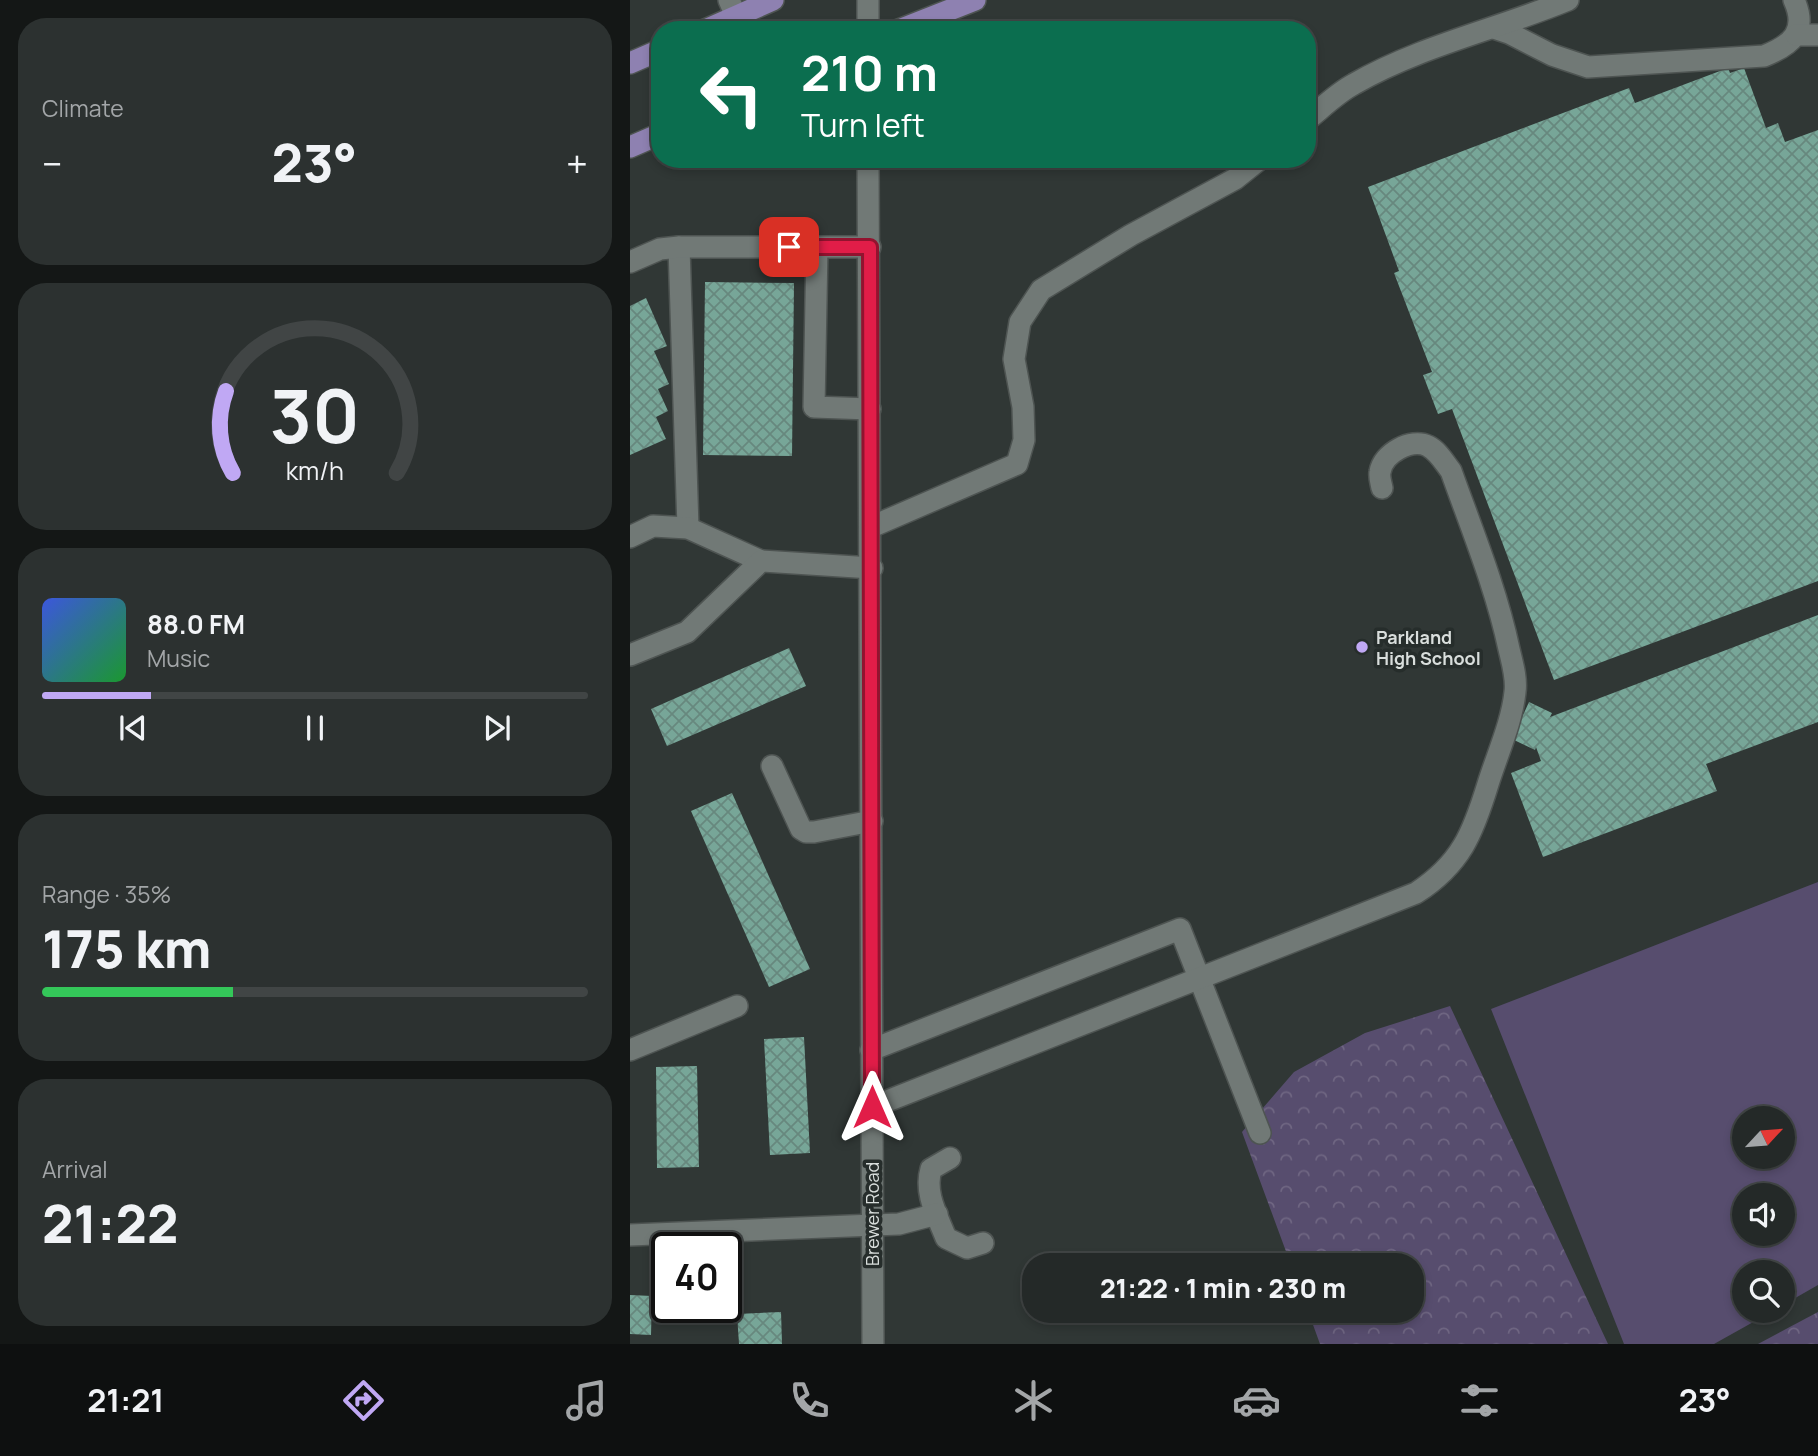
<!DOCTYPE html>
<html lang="en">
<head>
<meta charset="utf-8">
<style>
	body { margin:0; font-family:Manrope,sans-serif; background:#2c3130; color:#f1f3f6; height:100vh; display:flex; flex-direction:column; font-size:26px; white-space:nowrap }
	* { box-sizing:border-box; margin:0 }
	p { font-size:23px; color:#a3a6a8 }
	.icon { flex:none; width:38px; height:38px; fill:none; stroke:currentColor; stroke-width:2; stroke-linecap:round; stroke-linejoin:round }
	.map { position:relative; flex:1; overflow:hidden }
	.drawer { display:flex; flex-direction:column; gap:18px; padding:18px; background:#141716; width:630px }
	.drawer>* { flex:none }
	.banner { position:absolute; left:21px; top:21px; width:665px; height:147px; border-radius:28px; box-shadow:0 4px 10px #0003,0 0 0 2px #414545; background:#0b6e4f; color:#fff; overflow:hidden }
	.needle { width:46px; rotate:64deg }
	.controls { position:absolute; left:1102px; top:1106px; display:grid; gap:14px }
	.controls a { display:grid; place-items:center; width:63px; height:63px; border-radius:50%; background:#242928; box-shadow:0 4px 10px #0003,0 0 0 2px #414545; font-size:35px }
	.speed { position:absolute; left:21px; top:1232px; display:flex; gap:14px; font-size:35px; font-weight:700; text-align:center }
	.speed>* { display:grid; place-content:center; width:91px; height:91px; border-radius:50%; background:#242928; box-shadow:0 4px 10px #0003,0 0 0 2px #414545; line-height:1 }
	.speed .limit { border:4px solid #111; border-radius:10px; background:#fff; color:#111 }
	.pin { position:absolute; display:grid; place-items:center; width:60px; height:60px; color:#fff; margin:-30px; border-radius:14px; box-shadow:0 4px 10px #0006 }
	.me { position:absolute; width:77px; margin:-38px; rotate:0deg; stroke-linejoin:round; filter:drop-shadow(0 0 5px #0008) }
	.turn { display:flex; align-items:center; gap:24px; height:147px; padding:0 35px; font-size:32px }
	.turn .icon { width:91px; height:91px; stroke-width:2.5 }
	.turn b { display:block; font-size:49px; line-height:60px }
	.big { font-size:52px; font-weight:800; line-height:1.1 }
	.drawer .tile { flex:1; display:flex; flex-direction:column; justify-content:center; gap:10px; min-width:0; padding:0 24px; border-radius:28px; background:#2c3130 }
	.drawer .dial { align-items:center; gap:0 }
	.dial svg { height:182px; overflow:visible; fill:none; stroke:#414545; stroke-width:7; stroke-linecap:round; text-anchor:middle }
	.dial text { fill:#f1f3f6; stroke:none }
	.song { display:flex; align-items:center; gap:21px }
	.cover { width:84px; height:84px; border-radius:10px; background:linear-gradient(135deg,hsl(230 70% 55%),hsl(130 70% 35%)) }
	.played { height:7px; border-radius:4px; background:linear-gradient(90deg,#c0a8f4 20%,#414545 20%) }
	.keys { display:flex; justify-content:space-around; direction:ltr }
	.heat { display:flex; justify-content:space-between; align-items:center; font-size:38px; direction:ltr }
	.charge { height:10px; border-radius:5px; background:linear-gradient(90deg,#34c759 35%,#414545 0) }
	.trip { position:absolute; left:392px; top:1253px; width:402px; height:70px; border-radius:28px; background:#242928; box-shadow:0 4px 10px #0003,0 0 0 2px #414545; font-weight:800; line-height:70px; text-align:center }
	.dock { display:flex; height:112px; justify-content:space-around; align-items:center; background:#0e1010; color:#a3a6a8 }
	.dock .icon { width:49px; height:49px }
	.dock .current { color:#c0a8f4 }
	.dock b { font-size:32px; color:#f1f3f6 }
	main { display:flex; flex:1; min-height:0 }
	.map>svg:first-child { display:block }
	.forest { fill:url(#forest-crowns) }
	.garden { fill:#574d6e; fill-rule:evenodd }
	.building { fill:url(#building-cross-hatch) }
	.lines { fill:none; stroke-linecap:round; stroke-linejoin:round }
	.minor-casing { stroke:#4e5452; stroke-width:24 }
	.major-casing { stroke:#4e5452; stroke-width:24 }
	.minor { stroke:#717976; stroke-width:21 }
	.major { stroke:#8e81b1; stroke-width:21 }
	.route-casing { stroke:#92132f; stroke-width:18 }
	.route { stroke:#e11d48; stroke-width:12 }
	.poi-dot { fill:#c0a8f4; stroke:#262d2b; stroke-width:2.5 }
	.labels { text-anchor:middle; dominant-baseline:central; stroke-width:7; stroke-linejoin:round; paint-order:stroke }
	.poi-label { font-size:18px; font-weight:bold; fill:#d9dedc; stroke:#262d2b; text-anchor:start }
	.street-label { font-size:18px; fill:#d9dedc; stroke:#262d2b }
</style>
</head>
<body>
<main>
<section class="drawer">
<div class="tile"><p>Climate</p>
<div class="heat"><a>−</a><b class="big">23°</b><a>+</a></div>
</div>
<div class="tile dial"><svg viewBox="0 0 100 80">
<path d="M14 69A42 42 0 1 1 86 69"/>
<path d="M14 69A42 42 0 0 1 11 33" stroke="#c0a8f4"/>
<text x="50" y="56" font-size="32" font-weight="700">30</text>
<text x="50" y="72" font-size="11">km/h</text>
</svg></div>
<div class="tile">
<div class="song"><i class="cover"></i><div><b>88.0 FM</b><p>Music</p></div></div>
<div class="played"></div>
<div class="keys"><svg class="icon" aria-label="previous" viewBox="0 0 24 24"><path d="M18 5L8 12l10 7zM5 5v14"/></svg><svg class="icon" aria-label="pause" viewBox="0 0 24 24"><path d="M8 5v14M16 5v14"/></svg><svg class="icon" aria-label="next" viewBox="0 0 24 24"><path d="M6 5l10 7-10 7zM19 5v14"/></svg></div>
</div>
<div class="tile"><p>Range · 35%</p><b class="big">175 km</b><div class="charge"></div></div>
<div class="tile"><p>Arrival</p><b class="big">21:22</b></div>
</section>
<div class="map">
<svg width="1188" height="1344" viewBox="0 0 1188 1344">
	<defs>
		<pattern id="forest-crowns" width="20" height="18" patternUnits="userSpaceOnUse" patternTransform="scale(1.75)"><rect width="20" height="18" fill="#574d6e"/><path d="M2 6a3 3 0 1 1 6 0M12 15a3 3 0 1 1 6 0" fill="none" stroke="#6f6682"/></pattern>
		<pattern id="building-cross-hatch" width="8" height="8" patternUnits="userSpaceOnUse" patternTransform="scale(1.75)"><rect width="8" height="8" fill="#77a698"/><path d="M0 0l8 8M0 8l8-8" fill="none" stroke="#67887e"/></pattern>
	</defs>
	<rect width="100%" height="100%" fill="#303735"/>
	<g class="forest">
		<path d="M 820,1006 L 978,1344 L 690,1344 L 678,1311 L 782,1311 L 782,1265 L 661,1265 L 612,1132 L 664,1072 L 735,1033 Z"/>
		<path d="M 1188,1312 L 1188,1344 L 1128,1344 Z"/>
	</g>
	<path class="garden" d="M 1188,882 L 1188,1285 L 1153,1305 L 1153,1272 L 1115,1272 L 1115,1311 L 1143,1311 L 1084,1344 L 994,1344 L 861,1009 ZM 1115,1118 L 1153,1118 L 1153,1157 L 1115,1157 ZM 1115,1195 L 1153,1195 L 1153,1234 L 1115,1234 Z"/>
	<g class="building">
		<path d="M 1098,68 L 1100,73 L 1114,68 L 1136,128 L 1148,123 L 1155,142 L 1188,130 L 1188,581 L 924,680 L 822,409 L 808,414 L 793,375 L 802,372 L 764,273 L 769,271 L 738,187 L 999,88 L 1005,103 Z"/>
		<path d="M 75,282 L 164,283 L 162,456 L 73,455 Z"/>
		<path d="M 16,298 L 37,346 L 24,351 L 39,384 L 28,389 L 38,411 L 26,417 L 36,439 L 0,455 L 0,306 Z"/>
		<path d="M 1188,615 L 1188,722 L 1076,764 L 1087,791 L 913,857 L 881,773 L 911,761 L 906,747 L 905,750 L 882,739 L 899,702 L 922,713 L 920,717 Z"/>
		<path d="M 159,648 L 176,686 L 37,746 L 21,709 Z"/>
		<path d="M 102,793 L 180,969 L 139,987 L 61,811 Z"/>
		<path d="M 174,1037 L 180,1153 L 140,1155 L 134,1039 Z"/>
		<path d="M 67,1066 L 69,1167 L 27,1168 L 26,1067 Z"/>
		<path d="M 0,1295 L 22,1296 L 21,1335 L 0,1334 Z"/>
		<path d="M 151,1312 L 152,1344 L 109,1344 L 107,1314 Z"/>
	</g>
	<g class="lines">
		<g class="minor-casing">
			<g id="minor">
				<path d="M 99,0 L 106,16"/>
				<path d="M 238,0 L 238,30"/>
				<path d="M 864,28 L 879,33 L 922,55 L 958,67 L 1134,56 C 1162,45 1178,31 1164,0"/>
				<path d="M 1166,35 L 1188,35"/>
				<path d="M 677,120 C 692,108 707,93 724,84 C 790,46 868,29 938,0"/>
				<path d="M 238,159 L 243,1344"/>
				<path d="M 49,247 L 58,528"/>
				<path d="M 187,247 L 184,407 L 240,409"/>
				<path d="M 0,262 L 30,249 L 49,247 L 240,247"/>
				<path d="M 241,527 L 387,464 L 394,440 L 393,407 L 384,359 L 390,322 L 411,290 L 501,235 L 605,179 L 630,159"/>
				<path d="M 0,537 L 23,526 L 58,528 L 131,561"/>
				<path d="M 0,655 L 57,632 L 131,561 L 242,568"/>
				<path d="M 142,766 L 171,829 L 176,832 L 184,832 L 242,821"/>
				<path d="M 0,1050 L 107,1006"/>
				<path d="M 241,1050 L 550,929 L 630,1133"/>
				<path d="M 242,1107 L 786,893 C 831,864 843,833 858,784 C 867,755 882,722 885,692 C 887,678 882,662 879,649 C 866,588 842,530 821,471 C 814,462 808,451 798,446 C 781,438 753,453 750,472 C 749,477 751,483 752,488"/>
				<path d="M 320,1158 L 301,1169 C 294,1193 307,1215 316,1238 L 337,1248 L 353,1243"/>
				<path d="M 0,1235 L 269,1224 L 307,1214"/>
			</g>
		</g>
		<g class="major-casing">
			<g id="major">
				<path d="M 75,30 L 143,0"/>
				<path d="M 269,30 L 345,0"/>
				<path d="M 0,63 L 30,50"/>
				<path d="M 0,147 L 30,134"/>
			</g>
		</g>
		<use href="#minor" class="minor"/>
		<use href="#major" class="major"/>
	</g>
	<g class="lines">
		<g class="route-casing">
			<path id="route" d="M 159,247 L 240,247 L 242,1107"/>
		</g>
		<use href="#route" class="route"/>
	</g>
	<circle class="poi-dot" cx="732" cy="647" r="7"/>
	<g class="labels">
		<g class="poi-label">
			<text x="746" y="637">Parkland<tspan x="746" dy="21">High School</tspan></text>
		</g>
		<g class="street-label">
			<text transform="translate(242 1214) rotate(-90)">Brewer Road</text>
		</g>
	</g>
</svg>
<div class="controls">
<a><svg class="needle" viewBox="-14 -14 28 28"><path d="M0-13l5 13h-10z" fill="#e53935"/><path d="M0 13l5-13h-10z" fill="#a3a6a8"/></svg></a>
<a><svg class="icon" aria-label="sound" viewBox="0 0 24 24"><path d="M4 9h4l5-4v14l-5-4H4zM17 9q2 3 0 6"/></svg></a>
<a><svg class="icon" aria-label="search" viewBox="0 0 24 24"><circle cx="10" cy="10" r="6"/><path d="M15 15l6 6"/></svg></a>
</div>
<div class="speed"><div class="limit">40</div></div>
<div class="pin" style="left:159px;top:247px;background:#d93025"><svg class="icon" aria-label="arrive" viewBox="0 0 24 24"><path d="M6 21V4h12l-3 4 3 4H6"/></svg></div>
<svg class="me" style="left:242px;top:1107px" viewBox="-20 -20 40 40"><path d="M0-17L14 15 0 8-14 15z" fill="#e11d48" stroke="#fff" stroke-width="4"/></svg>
<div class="trip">21:22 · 1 min · 230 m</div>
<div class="banner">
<div class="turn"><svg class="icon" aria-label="left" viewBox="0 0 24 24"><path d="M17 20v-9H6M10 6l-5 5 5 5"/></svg><div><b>210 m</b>Turn left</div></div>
</div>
</div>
</main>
<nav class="dock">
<b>21:21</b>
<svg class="icon current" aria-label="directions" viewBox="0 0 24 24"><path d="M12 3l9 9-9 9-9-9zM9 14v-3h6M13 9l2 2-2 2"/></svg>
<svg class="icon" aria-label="music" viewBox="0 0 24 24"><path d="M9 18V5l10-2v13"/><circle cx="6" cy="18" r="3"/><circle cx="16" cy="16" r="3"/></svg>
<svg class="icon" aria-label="phone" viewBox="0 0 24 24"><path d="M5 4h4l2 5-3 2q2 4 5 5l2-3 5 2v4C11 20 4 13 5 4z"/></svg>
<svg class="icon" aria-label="climate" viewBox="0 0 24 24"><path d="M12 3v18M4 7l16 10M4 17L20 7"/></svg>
<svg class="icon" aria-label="car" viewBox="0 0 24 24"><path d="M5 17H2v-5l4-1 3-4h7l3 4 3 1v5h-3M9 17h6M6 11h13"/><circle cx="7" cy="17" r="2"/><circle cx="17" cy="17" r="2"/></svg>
<svg class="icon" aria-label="filters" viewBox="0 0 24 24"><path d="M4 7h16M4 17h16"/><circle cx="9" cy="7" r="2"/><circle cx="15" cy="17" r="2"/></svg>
<b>23°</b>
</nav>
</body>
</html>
